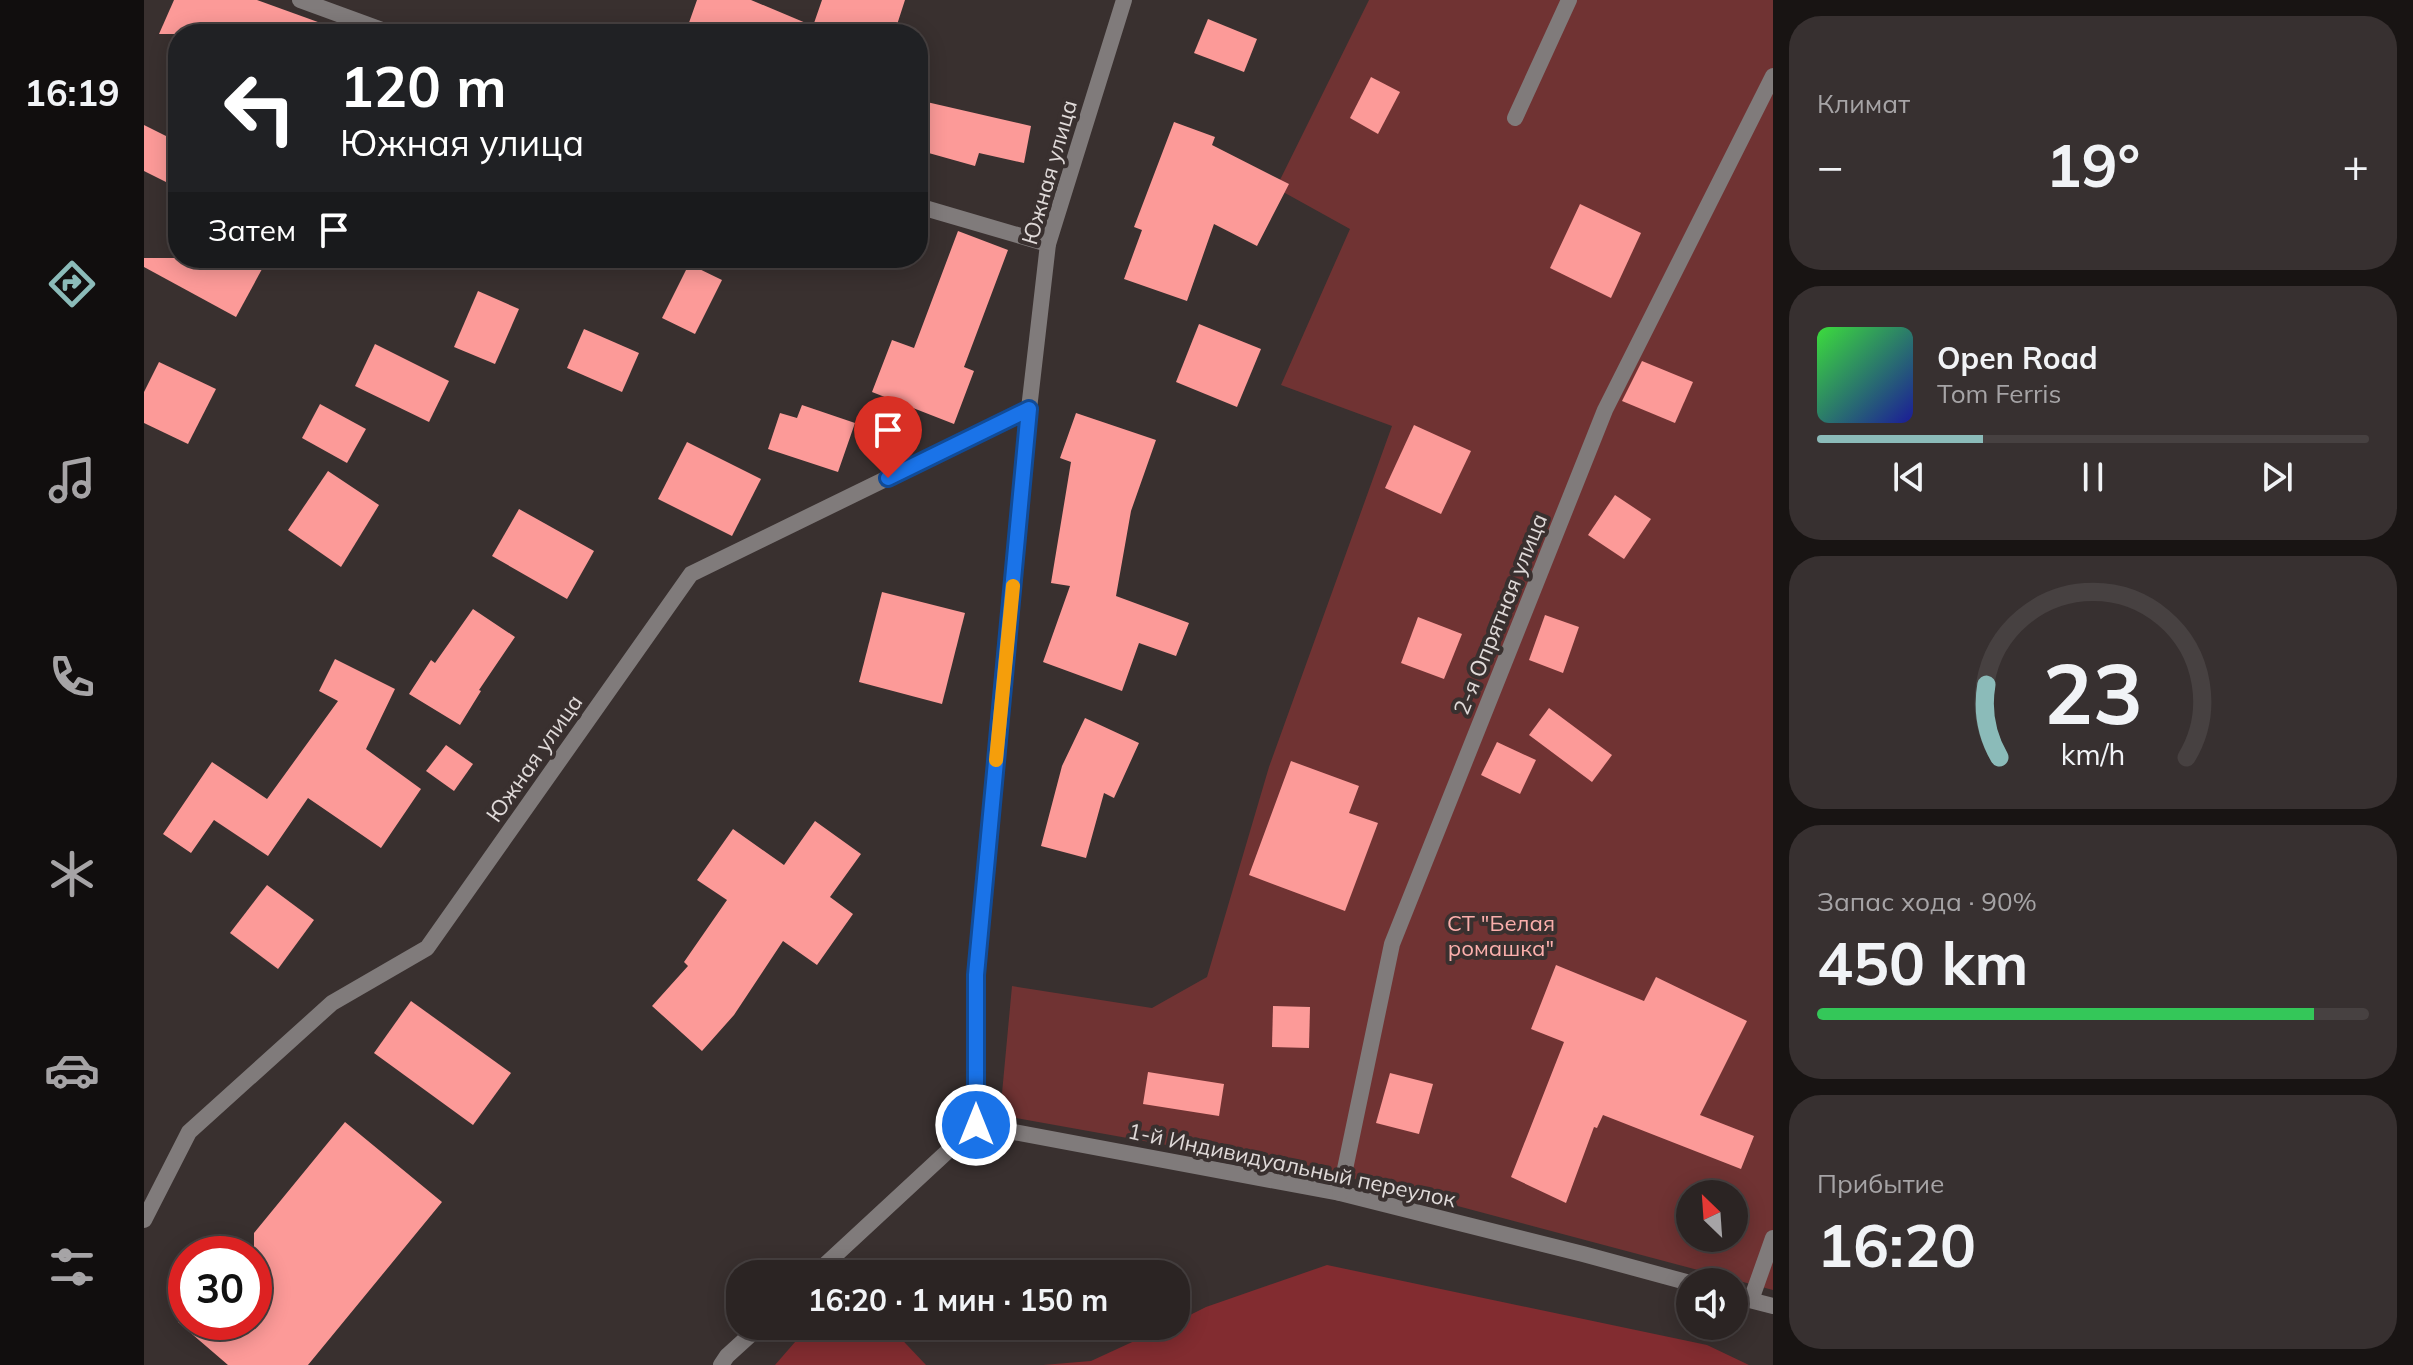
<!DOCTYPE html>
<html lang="ru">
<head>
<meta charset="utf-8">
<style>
	body { margin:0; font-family:Mulish,sans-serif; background:#373030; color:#f1f3f6; height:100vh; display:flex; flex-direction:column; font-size:30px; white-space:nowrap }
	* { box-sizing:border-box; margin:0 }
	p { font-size:26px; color:#a6a4a6 }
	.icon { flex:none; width:44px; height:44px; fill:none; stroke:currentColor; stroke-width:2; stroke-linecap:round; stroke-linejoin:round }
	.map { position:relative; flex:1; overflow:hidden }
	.drawer { display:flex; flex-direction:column; gap:16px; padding:16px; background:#181413; width:640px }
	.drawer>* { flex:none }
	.guide { position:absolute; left:24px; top:24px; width:760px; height:244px; border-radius:32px; box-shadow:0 4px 20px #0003,0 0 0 2px #474141; background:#202124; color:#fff; overflow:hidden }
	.needle { width:52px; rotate:335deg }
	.controls { position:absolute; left:1532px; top:1180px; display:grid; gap:16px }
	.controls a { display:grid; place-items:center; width:72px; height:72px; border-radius:50%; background:#2b2423; box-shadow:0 4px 20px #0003,0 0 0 2px #474141; font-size:40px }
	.speed { position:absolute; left:24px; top:1236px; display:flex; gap:16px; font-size:40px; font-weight:700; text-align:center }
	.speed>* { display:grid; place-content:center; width:104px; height:104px; border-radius:50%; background:#2b2423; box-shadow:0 4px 20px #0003,0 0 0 2px #474141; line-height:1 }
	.speed .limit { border:12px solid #d22; background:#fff; color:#111 }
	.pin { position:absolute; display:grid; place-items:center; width:68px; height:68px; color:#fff; margin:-82px -34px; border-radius:50% 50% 50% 0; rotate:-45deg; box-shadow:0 0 8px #0007 }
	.pin .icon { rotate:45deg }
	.me { position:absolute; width:88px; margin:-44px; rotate:0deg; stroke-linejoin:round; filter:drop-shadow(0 0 6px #0008) }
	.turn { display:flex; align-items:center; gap:28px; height:168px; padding:0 40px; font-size:36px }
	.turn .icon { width:104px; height:104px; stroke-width:2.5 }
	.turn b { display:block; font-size:56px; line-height:68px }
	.then { display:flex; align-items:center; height:76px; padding:0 40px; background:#0003; gap:16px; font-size:30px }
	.big { font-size:60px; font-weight:700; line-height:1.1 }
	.drawer .card { flex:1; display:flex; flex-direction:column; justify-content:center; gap:12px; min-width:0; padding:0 28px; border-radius:32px; background:#373030 }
	.drawer .dial { align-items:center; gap:0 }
	.dial svg { height:208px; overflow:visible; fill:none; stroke:#474141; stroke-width:7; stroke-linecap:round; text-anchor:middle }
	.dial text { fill:#f1f3f6; stroke:none }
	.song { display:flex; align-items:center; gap:24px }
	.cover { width:96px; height:96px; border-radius:12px; background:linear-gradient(135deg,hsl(120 70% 55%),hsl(240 70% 35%)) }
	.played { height:8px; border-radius:4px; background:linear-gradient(90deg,#8bbbb9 30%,#474141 30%) }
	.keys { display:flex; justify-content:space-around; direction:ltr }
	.heat { display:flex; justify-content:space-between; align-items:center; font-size:44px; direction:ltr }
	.charge { height:12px; border-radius:6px; background:linear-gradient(90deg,#34c759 90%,#474141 0) }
	.trip { position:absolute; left:582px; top:1260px; width:464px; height:80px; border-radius:32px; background:#2b2423; box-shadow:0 4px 20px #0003,0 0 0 2px #474141; font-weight:700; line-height:80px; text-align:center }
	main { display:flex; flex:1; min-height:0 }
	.dock { display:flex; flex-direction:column; width:144px; justify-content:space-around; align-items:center; background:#110e0e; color:#a6a4a6 }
	.dock .icon { width:56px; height:56px }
	.dock .on { color:#8bbbb9 }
	.dock b { font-size:36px; color:#f1f3f6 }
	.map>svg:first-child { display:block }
	.green { fill:#703333; fill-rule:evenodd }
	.water { fill:#822c30 }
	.building { fill:#fc9a98 }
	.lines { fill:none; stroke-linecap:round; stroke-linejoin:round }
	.minor { stroke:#807b7b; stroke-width:16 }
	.route-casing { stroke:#114b97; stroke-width:20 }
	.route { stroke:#1a73e8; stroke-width:14 }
	.slow { stroke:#f59e0b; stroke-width:14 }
	.labels { text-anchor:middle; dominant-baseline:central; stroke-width:8; stroke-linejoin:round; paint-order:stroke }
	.street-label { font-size:22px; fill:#e0dad9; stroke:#39302f }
	.park-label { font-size:22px; fill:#fbafac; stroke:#39302f }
</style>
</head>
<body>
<main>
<nav class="dock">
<b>16:19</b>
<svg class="icon on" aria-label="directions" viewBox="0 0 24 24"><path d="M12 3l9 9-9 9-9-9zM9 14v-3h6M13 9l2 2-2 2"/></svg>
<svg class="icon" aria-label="music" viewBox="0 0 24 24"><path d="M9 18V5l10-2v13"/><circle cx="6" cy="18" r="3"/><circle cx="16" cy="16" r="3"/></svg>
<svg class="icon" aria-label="phone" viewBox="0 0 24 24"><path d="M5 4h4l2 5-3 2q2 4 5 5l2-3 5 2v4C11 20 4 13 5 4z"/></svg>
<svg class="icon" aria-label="climate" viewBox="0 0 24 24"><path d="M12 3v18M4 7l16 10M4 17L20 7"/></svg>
<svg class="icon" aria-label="car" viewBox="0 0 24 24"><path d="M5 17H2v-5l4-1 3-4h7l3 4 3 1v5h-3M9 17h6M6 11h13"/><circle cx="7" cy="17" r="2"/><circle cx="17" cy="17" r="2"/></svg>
<svg class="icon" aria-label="filters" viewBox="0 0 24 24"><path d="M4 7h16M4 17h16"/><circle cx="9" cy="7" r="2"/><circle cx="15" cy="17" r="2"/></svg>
</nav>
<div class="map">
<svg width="1629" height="1365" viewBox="0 0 1629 1365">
	<rect width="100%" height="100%" fill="#39302f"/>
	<path class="green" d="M 1225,0 L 1629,0 L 1629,1290 L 1216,1180 L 856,1115 L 868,986 L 1008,1008 L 1063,977 L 1125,767 L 1248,426 L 1137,385 L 1206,229 L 1132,188 ZM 1546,1194 L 1590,1194 L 1590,1238 L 1546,1238 Z"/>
	<g class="water">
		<path d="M 1183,1265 L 1563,1345 L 1605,1365 L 899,1365 L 947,1361 L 1023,1326 L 1032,1326 L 1032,1322 L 1062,1307 Z"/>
		<path d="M 665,1326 L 745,1326 L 782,1365 L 631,1365 Z"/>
	</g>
	<g class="building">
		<path d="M 30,0 L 113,0 L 196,30 L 195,34 L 15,34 Z"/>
		<path d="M 553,0 L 607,0 L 669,26 L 678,0 L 761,0 L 750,34 L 541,34 Z"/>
		<path d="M 1064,19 L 1113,39 L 1100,72 L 1050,53 Z"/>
		<path d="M 1227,77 L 1256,92 L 1234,134 L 1206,118 Z"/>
		<path d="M 774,100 L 887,126 L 880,163 L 835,153 L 831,166 L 774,150 Z"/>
		<path d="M 1030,122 L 1071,137 L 1068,145 L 1145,184 L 1113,246 L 1070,224 L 1043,301 L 980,279 L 998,230 L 990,227 Z"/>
		<path d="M 0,125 L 34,142 L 34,188 L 0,171 Z"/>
		<path d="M 1436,204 L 1497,233 L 1467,298 L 1406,268 Z"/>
		<path d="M 814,231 L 864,250 L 820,367 L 830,371 L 810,424 L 728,392 L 748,340 L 770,348 Z"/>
		<path d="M 0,258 L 124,258 L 92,317 L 0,267 Z"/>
		<path d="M 545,264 L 578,280 L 551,334 L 518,318 Z"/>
		<path d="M 334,291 L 375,309 L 351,364 L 310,347 Z"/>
		<path d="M 1055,324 L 1117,349 L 1093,407 L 1032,382 Z"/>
		<path d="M 440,329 L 495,353 L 478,392 L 423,368 Z"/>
		<path d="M 231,344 L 305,381 L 285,422 L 211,386 Z"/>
		<path d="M 1498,361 L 1549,382 L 1531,423 L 1478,401 Z"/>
		<path d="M 15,362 L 72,389 L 44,444 L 0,423 L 0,392 Z"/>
		<path d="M 176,404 L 222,429 L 203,463 L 158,438 Z"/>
		<path d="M 658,405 L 711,423 L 694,472 L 624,449 L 636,413 L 653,418 Z"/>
		<path d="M 932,413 L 1012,440 L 987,511 L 972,596 L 1045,623 L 1032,656 L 995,643 L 978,691 L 899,662 L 926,586 L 907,583 L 927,462 L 916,458 Z"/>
		<path d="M 1270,425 L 1327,451 L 1297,514 L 1241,488 Z"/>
		<path d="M 543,442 L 617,479 L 588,536 L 514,499 Z"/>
		<path d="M 184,471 L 235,505 L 197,567 L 144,530 Z"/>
		<path d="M 1471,495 L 1507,519 L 1480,559 L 1444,535 Z"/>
		<path d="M 375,509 L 450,551 L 423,599 L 348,556 Z"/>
		<path d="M 738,592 L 821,613 L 798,704 L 715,682 Z"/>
		<path d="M 329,609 L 371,637 L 335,690 L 337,691 L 316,725 L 265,694 L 287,660 L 291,663 Z"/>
		<path d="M 1401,615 L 1435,627 L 1419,673 L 1385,660 Z"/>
		<path d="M 1274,617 L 1318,634 L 1300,679 L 1257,663 Z"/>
		<path d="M 191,659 L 251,689 L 222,749 L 277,789 L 237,848 L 164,798 L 124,856 L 70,820 L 47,853 L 19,834 L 68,762 L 123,799 L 194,701 L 175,691 Z"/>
		<path d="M 1405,708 L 1468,755 L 1448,782 L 1385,735 Z"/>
		<path d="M 941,718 L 995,743 L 970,798 L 960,793 L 942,858 L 897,846 L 918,766 Z"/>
		<path d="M 1353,742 L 1392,760 L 1376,794 L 1337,775 Z"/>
		<path d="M 302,745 L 329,764 L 310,791 L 282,771 Z"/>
		<path d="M 1147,761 L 1215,786 L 1205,813 L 1234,823 L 1201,911 L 1105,875 Z"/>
		<path d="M 671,821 L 717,854 L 686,897 L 709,914 L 673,965 L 639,941 L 590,1015 L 558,1051 L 508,1006 L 544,966 L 540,962 L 583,900 L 553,880 L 589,829 L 640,865 Z"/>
		<path d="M 123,885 L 170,920 L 134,969 L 86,933 Z"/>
		<path d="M 1412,965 L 1500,1001 L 1512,977 L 1603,1021 L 1556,1115 L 1610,1136 L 1597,1169 L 1459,1115 L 1453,1128 L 1450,1127 L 1422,1203 L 1367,1177 L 1420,1042 L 1387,1029 Z"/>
		<path d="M 267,1001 L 367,1073 L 329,1125 L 230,1053 Z"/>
		<path d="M 1129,1006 L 1166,1007 L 1165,1048 L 1128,1047 Z"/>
		<path d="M 1004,1072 L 1080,1084 L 1075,1116 L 999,1104 Z"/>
		<path d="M 1246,1073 L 1289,1084 L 1275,1134 L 1232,1123 Z"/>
		<path d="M 201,1122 L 298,1202 L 164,1365 L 84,1365 L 34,1322 L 110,1322 L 110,1233 Z"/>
	</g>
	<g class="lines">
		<g class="minor">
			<path d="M 156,0 L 249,34"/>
			<path d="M 1371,118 L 1425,0"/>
			<path d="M 774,206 L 904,244"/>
			<path d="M 832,1125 L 1196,1193 L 1439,1254 L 1546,1283"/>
			<path d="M 1196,1193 L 1248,944 L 1461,410 L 1629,76"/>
			<path d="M 0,1220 L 45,1132 L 188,1003 L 283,948 L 547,574 L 885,409"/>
			<path d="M 671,1274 L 832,1125 L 832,975 L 885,409 L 904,244 L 980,0"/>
			<path d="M 1590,1296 L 1629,1306"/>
			<path d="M 1607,1300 L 1629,1238"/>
			<path d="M 577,1365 L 583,1356 L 616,1326"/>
		</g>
	</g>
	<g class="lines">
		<g class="route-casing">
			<path id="route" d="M 744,478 L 885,409 L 832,975 L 832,1125"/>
		</g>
		<use href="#route" class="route"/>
		<path class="slow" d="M 852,760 L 869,586"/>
	</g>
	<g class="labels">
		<g class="street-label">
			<text transform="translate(905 172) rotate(-74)">Южная улица</text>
			<text transform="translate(1356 614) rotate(-68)">2-я Опрятная улица</text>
			<text transform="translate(390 758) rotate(-55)">Южная улица</text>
			<text transform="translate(1148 1165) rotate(12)">1-й Индивидуальный переулок</text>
		</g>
		<g class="park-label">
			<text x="1357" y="923">СТ "Белая<tspan x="1357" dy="25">ромашка"</tspan></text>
		</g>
	</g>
</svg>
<div class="controls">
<a><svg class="needle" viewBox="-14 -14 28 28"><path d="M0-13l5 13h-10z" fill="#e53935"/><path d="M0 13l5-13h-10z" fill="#a6a4a6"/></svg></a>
<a><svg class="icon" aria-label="sound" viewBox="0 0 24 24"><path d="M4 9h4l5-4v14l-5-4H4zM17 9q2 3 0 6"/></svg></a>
</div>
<div class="speed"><div class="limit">30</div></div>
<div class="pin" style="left:744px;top:478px;background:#d93025"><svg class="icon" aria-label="arrive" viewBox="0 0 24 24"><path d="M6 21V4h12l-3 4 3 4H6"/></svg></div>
<svg class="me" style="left:832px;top:1125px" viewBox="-20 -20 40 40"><circle r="17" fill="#1a73e8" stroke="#fff" stroke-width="3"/><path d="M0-11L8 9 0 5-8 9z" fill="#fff"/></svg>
<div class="trip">16:20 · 1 мин · 150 m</div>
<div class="guide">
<div class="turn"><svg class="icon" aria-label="left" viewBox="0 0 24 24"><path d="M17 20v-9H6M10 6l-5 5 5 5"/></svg><div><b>120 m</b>Южная улица</div></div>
<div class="then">Затем<svg class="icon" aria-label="arrive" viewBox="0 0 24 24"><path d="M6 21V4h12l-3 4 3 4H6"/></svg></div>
</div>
</div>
<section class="drawer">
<div class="card"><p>Климат</p>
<div class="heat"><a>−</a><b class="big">19°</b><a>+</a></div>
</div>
<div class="card">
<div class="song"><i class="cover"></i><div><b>Open Road</b><p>Tom Ferris</p></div></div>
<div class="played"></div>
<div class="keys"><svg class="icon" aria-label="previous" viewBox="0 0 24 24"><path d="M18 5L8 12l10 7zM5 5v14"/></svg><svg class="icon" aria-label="pause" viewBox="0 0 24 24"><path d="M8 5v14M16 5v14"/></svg><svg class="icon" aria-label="next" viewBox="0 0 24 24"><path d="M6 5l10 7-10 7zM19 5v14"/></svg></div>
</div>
<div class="card dial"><svg viewBox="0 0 100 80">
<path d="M14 69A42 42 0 1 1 86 69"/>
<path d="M14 69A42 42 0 0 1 9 41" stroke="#8bbbb9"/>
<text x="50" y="56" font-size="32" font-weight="700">23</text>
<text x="50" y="72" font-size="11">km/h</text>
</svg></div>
<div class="card"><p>Запас хода · 90%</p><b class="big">450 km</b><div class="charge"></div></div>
<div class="card"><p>Прибытие</p><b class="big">16:20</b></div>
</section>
</main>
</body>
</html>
